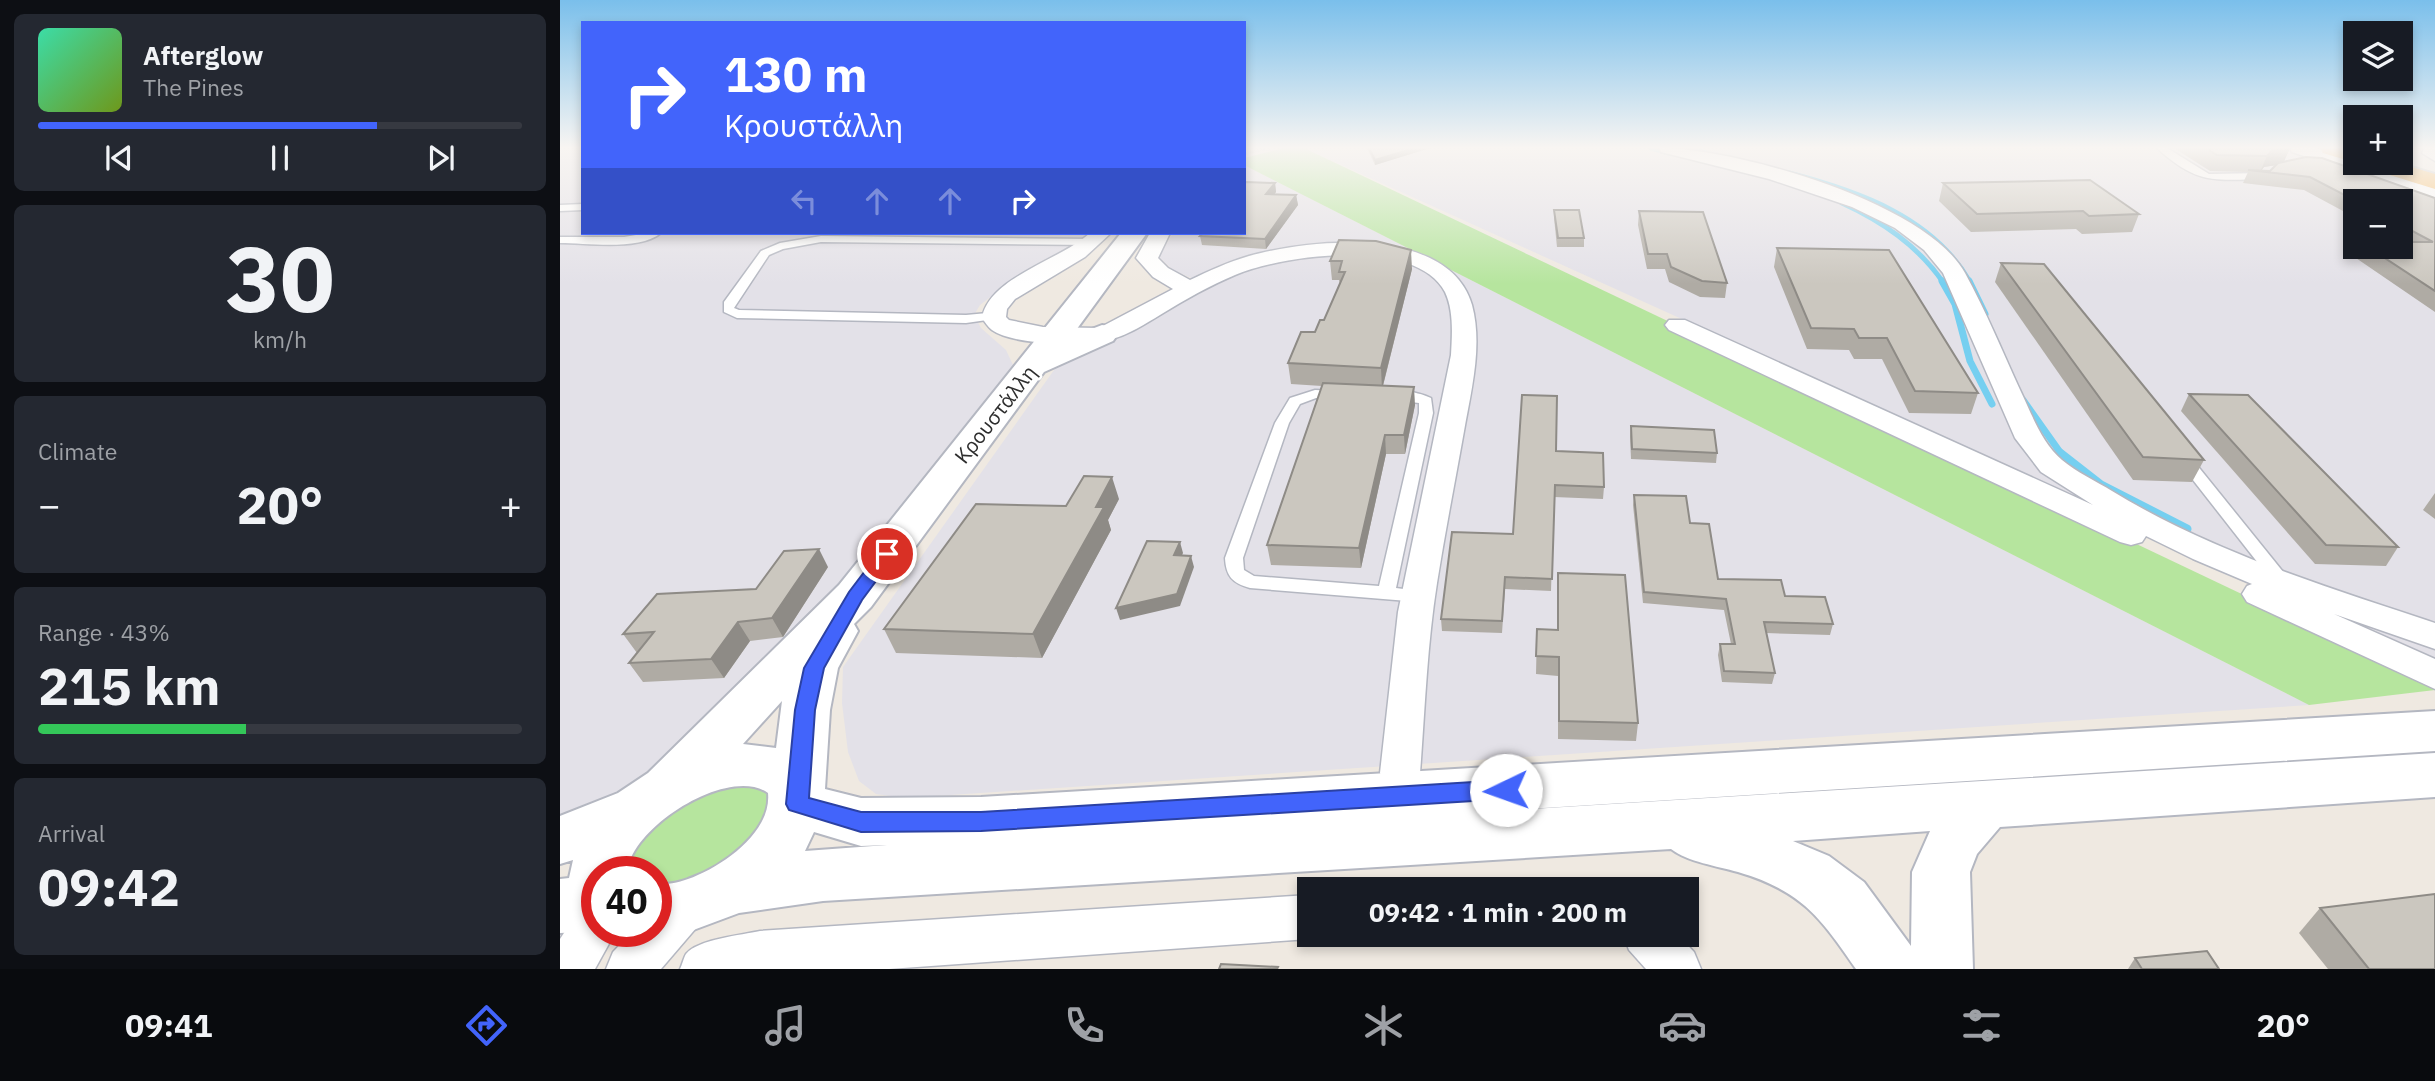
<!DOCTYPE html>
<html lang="en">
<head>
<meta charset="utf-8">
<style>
	body { margin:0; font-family:"IBM Plex Sans",sans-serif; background:#242831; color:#f1f3f6; height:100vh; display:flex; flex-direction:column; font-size:26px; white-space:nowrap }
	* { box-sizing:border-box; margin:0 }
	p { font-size:23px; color:#9ea1a6 }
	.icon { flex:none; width:38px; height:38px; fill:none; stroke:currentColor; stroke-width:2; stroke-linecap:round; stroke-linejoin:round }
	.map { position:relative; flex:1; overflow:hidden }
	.panel { display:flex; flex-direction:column; gap:14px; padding:14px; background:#0d0f14; width:560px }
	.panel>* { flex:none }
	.guide { position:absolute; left:21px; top:21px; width:665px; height:214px; border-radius:0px; box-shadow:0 4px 10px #0003; background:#4264fb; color:#fff; overflow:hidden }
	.controls { position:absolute; left:1783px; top:21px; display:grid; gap:14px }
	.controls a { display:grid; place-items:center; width:70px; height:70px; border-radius:0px; background:#171b24; box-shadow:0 4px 10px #0003; font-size:35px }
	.speed { position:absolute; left:21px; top:856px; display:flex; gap:14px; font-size:35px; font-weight:700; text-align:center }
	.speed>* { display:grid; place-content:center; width:91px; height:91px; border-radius:50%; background:#171b24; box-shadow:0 4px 10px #0003; line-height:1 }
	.speed .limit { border:10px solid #d22; background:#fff; color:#111 }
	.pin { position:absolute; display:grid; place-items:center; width:60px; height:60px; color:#fff; margin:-30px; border:4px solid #fff; border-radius:50%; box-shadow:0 2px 7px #0007 }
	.me { position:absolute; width:77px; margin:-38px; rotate:267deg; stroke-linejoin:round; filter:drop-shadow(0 0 5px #0008) }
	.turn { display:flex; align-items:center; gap:24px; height:147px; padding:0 28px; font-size:32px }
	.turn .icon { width:91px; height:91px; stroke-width:2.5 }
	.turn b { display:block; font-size:49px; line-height:60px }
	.lanes { display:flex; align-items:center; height:66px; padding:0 28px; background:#0003; justify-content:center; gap:35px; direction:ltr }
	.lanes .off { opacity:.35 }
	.big { font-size:52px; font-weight:700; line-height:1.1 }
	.panel .tile { flex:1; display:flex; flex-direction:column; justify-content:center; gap:10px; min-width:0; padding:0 24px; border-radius:10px; background:#242831 }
	.panel .dial { align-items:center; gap:0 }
	.dial b { font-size:91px; line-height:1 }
	.song { display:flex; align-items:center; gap:21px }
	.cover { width:84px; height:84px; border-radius:10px; background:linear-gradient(135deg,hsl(160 70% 55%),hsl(80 70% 35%)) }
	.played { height:7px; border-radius:4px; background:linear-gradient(90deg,#4264fb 70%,#363941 70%) }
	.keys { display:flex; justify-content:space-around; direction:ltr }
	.heat { display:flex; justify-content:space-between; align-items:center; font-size:38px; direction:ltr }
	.charge { height:10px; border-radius:5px; background:linear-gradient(90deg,#34c759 43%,#363941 0) }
	.trip { position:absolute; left:737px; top:877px; width:402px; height:70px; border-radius:0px; background:#171b24; box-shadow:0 4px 10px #0003; font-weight:700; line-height:70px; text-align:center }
	.menu { display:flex; height:112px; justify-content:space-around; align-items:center; background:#090b0e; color:#9ea1a6 }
	.menu .icon { width:49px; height:49px }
	.menu .current { color:#4264fb }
	.menu b { font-size:32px; color:#f1f3f6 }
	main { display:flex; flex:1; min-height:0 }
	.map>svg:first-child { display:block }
	.industrial { fill:#e3e1e8; fill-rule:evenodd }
	.green { fill:#b6e59e }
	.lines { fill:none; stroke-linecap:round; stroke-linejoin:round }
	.stream-far2 { stroke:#75cff0; stroke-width:5 }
	.stream-far1 { stroke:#75cff0; stroke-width:7 }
	.stream { stroke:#75cff0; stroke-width:9 }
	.service-casing { stroke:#b4b7c1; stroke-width:3 }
	.minor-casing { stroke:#b4b7c1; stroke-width:3 }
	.tertiary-casing { stroke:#b4b7c1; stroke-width:4 }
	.trunk-casing { stroke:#c9c9c9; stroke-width:4 }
	.path { stroke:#c9c9c9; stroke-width:2.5; stroke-dasharray:3.5 2.5; stroke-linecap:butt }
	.service { fill:#fff; fill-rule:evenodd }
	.minor { fill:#fff; fill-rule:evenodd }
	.tertiary { fill:#fff; fill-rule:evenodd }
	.trunk { fill:#f8ba60; fill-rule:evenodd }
	.wall { fill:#afaba4; fill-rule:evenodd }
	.shaded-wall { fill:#8e8b86 }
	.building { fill:#cbc7bf; stroke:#8e8b86; stroke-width:2 }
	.route { fill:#4264fb; stroke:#2b41a3; stroke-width:2 }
	.labels { text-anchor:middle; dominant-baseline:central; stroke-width:5; stroke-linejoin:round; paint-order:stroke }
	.street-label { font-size:21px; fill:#2e2e2e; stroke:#fff }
</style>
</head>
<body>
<main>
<section class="panel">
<div class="tile">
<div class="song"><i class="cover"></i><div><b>Afterglow</b><p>The Pines</p></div></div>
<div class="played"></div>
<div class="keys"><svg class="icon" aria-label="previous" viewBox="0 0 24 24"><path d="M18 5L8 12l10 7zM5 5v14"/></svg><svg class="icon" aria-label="pause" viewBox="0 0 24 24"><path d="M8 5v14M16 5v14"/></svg><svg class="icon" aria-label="next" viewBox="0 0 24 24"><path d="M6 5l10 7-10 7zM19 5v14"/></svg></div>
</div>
<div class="tile dial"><b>30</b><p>km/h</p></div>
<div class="tile"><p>Climate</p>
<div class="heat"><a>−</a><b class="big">20°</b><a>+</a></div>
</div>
<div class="tile"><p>Range · 43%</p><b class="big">215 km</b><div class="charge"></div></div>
<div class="tile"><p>Arrival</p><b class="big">09:42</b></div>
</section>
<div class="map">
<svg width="1875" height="969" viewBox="0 0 1875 969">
	<rect width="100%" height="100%" fill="#efe9e1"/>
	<g class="industrial">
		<path d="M 0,148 L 23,148 L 23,233 L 531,233 L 509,252 L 458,276 L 420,305 L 414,315 L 421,328 L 446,350 L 453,365 L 286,577 L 163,711 L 79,784 L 0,814 Z"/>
		<path d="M 744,148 L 1736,148 L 1875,195 L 1875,660 ZM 1796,201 L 1841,201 L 1841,247 L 1796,247 Z"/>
		<path d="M 684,165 L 1749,705 L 345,798 L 316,794 L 299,781 L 288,752 L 282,703 L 283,667 L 499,363 L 652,287 L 613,270 L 599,257 L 613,233 L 684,233 Z"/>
	</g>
	<g class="green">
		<path d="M 724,148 L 744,148 L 1875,686 L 1875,690 L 1749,705 L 684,165 L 684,158 Z"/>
		<path d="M 208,783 L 216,831 L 96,905 L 96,872 L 50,872 L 55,855 L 138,786 Z"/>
	</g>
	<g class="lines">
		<g class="stream-far2">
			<path d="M 1091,148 L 1109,153"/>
			<path d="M 1128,148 L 1152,155"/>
			<path d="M 1229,173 C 1298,191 1373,217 1410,282"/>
			<path d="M 1282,203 C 1323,222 1357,245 1383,282"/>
		</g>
		<g class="stream-far1">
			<path d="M 1382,281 L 1395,304 L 1410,361 L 1432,404"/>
			<path d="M 1409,281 L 1425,314"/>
			<path d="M 1463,400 L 1502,455"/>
		</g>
		<path class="stream" d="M 1500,453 L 1541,485 L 1627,529"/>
		<g class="service-casing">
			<g id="service">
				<path d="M 1597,148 L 1607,148 L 1649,174 L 1705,173 L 1710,176 L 1705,179 C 1654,180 1637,185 1597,148 Z"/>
				<path d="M 23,204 L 23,210 L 0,211 L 0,205 Z"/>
				<path d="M 88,233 L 101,233 C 79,251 28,243 0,243 L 0,237 L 64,237 Z"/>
				<path d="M 261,236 L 533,239 L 538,242 L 533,245 L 261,242 L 223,249 L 209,255 L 174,308 L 179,310 L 406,315 L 438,312 L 438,318 L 434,319 L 406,323 L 177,318 L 164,312 L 164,302 L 201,251 L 220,243 Z"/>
				<path d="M 755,390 L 780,391 L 787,395 L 780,399 L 756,398 L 740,404 L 729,423 L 683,558 L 684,570 L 694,576 L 819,586 L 859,413 L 859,403 L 834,400 L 827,396 C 838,388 858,392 871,398 L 873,413 L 836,588 L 866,592 L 869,596 L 866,600 L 860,602 L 690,588 C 672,583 666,576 665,558 L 715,423 L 730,398 Z"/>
				<path d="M 1623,452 L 1628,454 L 1728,578 L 1731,582 L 1728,586 L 1716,586 L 1615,457 Z"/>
			</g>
		</g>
		<g class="minor-casing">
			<g id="minor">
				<path d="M 1099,148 C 1175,148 1366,202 1405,273 C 1426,311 1443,353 1461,392 C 1472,415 1482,443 1502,460 C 1516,472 1536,481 1552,491 C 1652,552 1764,586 1875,623 L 1875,649 L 1774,614 L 1875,659 L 1875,689 L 1687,602 L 1682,594 L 1687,586 L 1692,584 L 1633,559 L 1586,536 L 1582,542 L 1571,545 L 1560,542 L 1109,330 L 1105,325 L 1109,320 L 1125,320 L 1533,505 L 1481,472 L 1455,438 L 1383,273 L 1364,250 L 1335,228 L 1292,207 L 1209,179 L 1101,152 Z"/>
				<path d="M 1730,148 L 1756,148 L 1875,188 L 1875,200 L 1732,152 Z"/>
				<path d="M 1865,148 L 1875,148 L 1875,161 L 1862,153 Z"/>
				<path d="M 530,233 L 551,233 L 525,257 L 455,299 L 447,309 L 446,317 L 449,320 L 483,327 L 539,328 L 613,289 L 593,277 L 576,258 L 590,233 L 610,233 L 598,258 L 608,268 L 630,280 C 649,271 668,262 689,256 C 750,239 889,225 912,305 C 923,346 911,391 904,431 C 895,482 885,532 877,583 C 867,646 865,709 860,773 L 854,785 L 840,790 L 826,785 L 820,773 L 838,612 L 891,355 C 892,335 894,311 885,292 C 855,236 723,255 675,275 C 649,286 624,300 600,315 C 585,324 570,334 552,339 C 526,346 455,346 432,330 C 428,327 425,322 422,318 C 429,277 501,260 530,233 Z"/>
				<path d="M 121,891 L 137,897 L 144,912 L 137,927 L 101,969 L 46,969 L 53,952 L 73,931 L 96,931 L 96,906 L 105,897 Z"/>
				<path d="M 749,895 L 749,934 L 759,934 L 749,939 L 329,969 L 120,969 C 122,965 124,957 126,954 C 138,939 182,935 200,931 Z"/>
				<path d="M 37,900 L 37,931 L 56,931 L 35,969 L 0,969 L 0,939 L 21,907 Z"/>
				<path d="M 1063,934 L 1117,934 L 1134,952 L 1141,969 L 1086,969 L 1069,950 Z"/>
			</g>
		</g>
		<g class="tertiary-casing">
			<path id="tertiary" d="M 561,233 L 587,233 L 511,337 L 542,325 L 553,327 L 558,334 L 553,341 L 484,372 L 311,607 L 294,624 L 298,631 L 278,668 L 270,710 L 265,789 L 301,798 L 421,797 L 1875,711 L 1875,751 L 938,811 L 1875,753 L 1875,797 L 1440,827 L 1417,854 L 1410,872 L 1413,969 L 1296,969 C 1260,917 1242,891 1178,872 C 1157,866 1128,862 1111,849 L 263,901 L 179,913 L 112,938 L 96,941 L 75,933 L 96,931 L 96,885 C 107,884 118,883 128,879 C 162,867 212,832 208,793 C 169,765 71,827 67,872 L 37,872 L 37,931 L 40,931 L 0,933 L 0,879 L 9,878 L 13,860 L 0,864 L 0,816 L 58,793 L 88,773 L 279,585 ZM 222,701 L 216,748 L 183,744 ZM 1370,831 L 1352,872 L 1351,946 L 1304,882 L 1269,856 L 1233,841 ZM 254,832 L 301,846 L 327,845 L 245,851 Z"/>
		</g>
		<g class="trunk-casing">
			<g id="trunk">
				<path d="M 1760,148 L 1796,149 L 1796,163 L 1763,153 Z"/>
				<path d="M 1804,163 L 1838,163 L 1875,174 L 1875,189 L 1807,168 Z"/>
			</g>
		</g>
		<path class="path" d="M 684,154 L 710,148"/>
		<use href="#service" class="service"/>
		<use href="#minor" class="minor"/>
		<use href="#tertiary" class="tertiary"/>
		<use href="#trunk" class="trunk"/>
	</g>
	<g class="wall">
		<path d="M 807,148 L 870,148 L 815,165 Z"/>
		<path d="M 1614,148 L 1730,148 L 1723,162 L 1875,198 L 1875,312 L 1793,256 L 1798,247 L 1841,247 L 1841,201 L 1796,201 L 1796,218 L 1744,190 L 1683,183 L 1688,172 L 1650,171 ZM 1717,165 L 1710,171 L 1702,170 L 1704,167 Z"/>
		<path d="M 715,183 L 716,192 L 714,194 L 736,195 L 738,205 L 706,249 L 642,245 L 640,236 Z"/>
		<path d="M 1383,183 L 1579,214 L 1572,232 L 1522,234 L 1516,229 L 1411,232 L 1379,201 Z"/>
		<path d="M 994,210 L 1024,238 L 1024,247 L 997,247 L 994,218 Z"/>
		<path d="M 1079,211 L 1167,283 L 1165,298 L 1140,297 L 1109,282 L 1105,269 L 1087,269 L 1078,225 Z"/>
		<path d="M 779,240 L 852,269 L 823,386 L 855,405 L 845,454 L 826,454 L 801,568 L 711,565 L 707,545 L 762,386 L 731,384 L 728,363 L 764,320 L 780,284 L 779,280 L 772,280 L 770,261 Z"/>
		<path d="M 1217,248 L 1418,393 L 1411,414 L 1349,413 L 1322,359 L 1294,359 L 1289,350 L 1247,349 L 1214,267 Z"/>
		<path d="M 1441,263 L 1644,460 L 1632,482 L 1573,480 L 1435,282 Z"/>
		<path d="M 1629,394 L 1838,547 L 1826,566 L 1755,564 L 1621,411 Z"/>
		<path d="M 1071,426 L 1157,453 L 1156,463 L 1071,459 L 1070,436 Z"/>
		<path d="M 996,451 L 1044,487 L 1043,499 L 994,497 L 991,591 L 945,589 L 942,633 L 882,631 L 881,619 L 953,534 Z"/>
		<path d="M 1875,493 L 1875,519 L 1863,510 Z"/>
		<path d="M 1074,495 L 1130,523 L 1158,579 L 1225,596 L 1273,624 L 1270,635 L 1206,633 L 1215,673 L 1212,684 L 1162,682 L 1158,655 L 1160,644 L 1171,644 L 1164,610 L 1083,603 L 1073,505 Z"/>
		<path d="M 559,499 L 548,520 L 551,530 L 482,658 L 336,653 L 324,629 Z"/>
		<path d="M 268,567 L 223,637 L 190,641 L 164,678 L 83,682 L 69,663 L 77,653 L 63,634 L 196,589 Z"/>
		<path d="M 998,573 L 1078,723 L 1076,741 L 998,739 L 998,676 L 976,674 L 977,629 L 997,630 Z"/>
		<path d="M 1760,908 L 1875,969 L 1768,969 L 1739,933 Z"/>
		<path d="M 1575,958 L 1659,969 L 1568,969 Z"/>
	</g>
	<g class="shaded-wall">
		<path d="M 855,148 L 870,148 L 815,165 L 815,160 Z"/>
		<path d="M 1724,148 L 1730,148 L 1723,164 L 1704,167 L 1700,172 L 1707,156 L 1712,151 Z"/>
		<path d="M 715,183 L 716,192 L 708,203 L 706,194 Z"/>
		<path d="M 736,195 L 738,205 L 706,249 L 705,239 Z"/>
		<path d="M 851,250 L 852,269 L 822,389 L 821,368 Z"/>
		<path d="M 854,387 L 855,405 L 845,454 L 844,435 Z"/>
		<path d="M 825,435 L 826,454 L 801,568 L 799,548 Z"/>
		<path d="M 552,477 L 559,499 L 548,520 L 551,530 L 482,658 L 473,634 L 536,507 Z"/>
		<path d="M 620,542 L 623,553 L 617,567 L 614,555 Z"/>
		<path d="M 259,549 L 268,567 L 223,637 L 212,618 Z"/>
		<path d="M 631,556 L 634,567 L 620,606 L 560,620 L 556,608 Z"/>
		<path d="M 178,622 L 190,641 L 164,678 L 151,659 Z"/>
	</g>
	<g class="building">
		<path d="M 809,148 L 855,148 L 815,160 Z"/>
		<path d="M 1646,148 L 1724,148 L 1712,151 L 1707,156 L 1657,155 Z"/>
		<path d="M 1746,157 L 1762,158 L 1875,198 L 1875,291 L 1808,247 L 1841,247 L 1841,242 L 1873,242 L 1841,225 L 1841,201 L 1796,201 L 1750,177 L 1688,170 L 1710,171 L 1718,163 Z"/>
		<path d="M 1530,180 L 1579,214 L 1529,216 L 1523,211 L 1417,214 L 1383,183 Z"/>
		<path d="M 686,182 L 715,183 L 706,194 L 736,195 L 705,239 L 640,236 L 643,233 L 684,233 L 684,184 Z"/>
		<path d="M 994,210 L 1019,210 L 1024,238 L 998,238 Z"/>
		<path d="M 1079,211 L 1143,212 L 1167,283 L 1142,281 L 1111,267 L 1107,254 L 1088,254 Z"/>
		<path d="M 779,240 L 816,241 L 851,250 L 821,368 L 728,363 L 741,332 L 755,332 L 760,320 L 764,320 L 785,272 L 779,272 L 782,261 L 770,261 Z"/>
		<path d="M 1217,248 L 1329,250 L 1418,393 L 1355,391 L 1327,338 L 1299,338 L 1294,329 L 1251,328 Z"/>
		<path d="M 1441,263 L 1484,264 L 1644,460 L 1583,457 Z"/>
		<path d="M 763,383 L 854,387 L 844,435 L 825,435 L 799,548 L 707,545 Z"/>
		<path d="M 1629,394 L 1688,395 L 1838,547 L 1766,545 Z"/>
		<path d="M 962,395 L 997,396 L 996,451 L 1043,453 L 1044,487 L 995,485 L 992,579 L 945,577 L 942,621 L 881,619 L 892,532 L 953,534 Z"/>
		<path d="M 1071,426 L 1154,430 L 1157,453 L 1072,449 Z"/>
		<path d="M 524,476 L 552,477 L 536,507 L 544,507 L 473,634 L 324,629 L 416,504 L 506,506 Z"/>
		<path d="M 1074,495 L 1126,496 L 1130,523 L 1149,524 L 1158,579 L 1221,580 L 1225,596 L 1265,597 L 1273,624 L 1204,622 L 1215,673 L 1164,671 L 1160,644 L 1175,644 L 1166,599 L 1084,592 Z"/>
		<path d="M 587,541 L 620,542 L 614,555 L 631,556 L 617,594 L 556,608 Z"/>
		<path d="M 259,549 L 212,618 L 178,622 L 151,659 L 69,663 L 94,632 L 63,634 L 97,594 L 196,589 L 224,551 Z"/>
		<path d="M 998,573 L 1065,575 L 1078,723 L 999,721 L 999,657 L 976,656 L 977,629 L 998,630 Z"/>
		<path d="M 1875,894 L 1875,969 L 1809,969 L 1760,908 Z"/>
		<path d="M 1647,951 L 1659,969 L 1582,969 L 1575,958 Z"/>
		<path d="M 661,964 L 718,967 L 717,969 L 659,969 Z"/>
	</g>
	<linearGradient id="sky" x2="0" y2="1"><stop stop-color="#7abfeb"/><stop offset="0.52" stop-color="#f8f5f2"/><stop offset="1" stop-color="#f8f5f2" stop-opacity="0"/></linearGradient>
	<rect width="1875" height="284" fill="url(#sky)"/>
	<path class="route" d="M 327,549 L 336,554 L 302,600 L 264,668 L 255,710 L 249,798 L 301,812 L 421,812 L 946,780 L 954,783 L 957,790 L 954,796 L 946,799 L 421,831 L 301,832 L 229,810 L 226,804 L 235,710 L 244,668 L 289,592 L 321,550 Z"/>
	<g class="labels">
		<g class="street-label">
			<text transform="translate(435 414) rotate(-52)">Κρουστάλλη</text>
		</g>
	</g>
</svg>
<div class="controls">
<a><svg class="icon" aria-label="layers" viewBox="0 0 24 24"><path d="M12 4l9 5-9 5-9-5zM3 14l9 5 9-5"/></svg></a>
<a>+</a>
<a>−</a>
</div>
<div class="speed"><div class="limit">40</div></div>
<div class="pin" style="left:327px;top:554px;background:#d93025"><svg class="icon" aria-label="arrive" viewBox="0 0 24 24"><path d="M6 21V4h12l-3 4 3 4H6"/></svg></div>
<svg class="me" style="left:946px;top:790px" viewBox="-20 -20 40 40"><circle r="19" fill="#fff"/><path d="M0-13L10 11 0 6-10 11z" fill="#4264fb"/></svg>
<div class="trip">09:42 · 1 min · 200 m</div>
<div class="guide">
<div class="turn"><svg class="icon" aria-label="right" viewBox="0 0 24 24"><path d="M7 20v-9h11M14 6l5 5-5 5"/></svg><div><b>130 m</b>Κρουστάλλη</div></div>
<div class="lanes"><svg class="icon off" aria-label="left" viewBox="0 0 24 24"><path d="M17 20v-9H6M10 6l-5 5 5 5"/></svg><svg class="icon off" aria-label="ahead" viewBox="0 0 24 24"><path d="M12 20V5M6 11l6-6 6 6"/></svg><svg class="icon off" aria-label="ahead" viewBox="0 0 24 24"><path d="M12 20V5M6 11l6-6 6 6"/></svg><svg class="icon" aria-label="right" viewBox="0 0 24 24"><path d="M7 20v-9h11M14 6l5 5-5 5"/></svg></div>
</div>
</div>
</main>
<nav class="menu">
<b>09:41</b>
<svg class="icon current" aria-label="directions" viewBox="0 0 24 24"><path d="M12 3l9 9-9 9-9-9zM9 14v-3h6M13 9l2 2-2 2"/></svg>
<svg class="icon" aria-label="music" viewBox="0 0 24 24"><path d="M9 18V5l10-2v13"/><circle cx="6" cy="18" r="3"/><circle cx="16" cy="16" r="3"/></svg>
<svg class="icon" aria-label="phone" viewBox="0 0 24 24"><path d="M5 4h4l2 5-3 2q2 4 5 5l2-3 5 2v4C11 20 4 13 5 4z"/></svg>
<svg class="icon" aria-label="climate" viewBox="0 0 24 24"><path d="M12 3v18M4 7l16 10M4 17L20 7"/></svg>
<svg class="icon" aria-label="car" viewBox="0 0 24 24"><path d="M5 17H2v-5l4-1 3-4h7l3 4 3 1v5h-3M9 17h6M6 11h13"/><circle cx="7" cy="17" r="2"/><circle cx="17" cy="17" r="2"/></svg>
<svg class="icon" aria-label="filters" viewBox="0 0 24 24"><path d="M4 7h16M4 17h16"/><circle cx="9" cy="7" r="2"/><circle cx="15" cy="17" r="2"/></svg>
<b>20°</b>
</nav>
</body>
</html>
